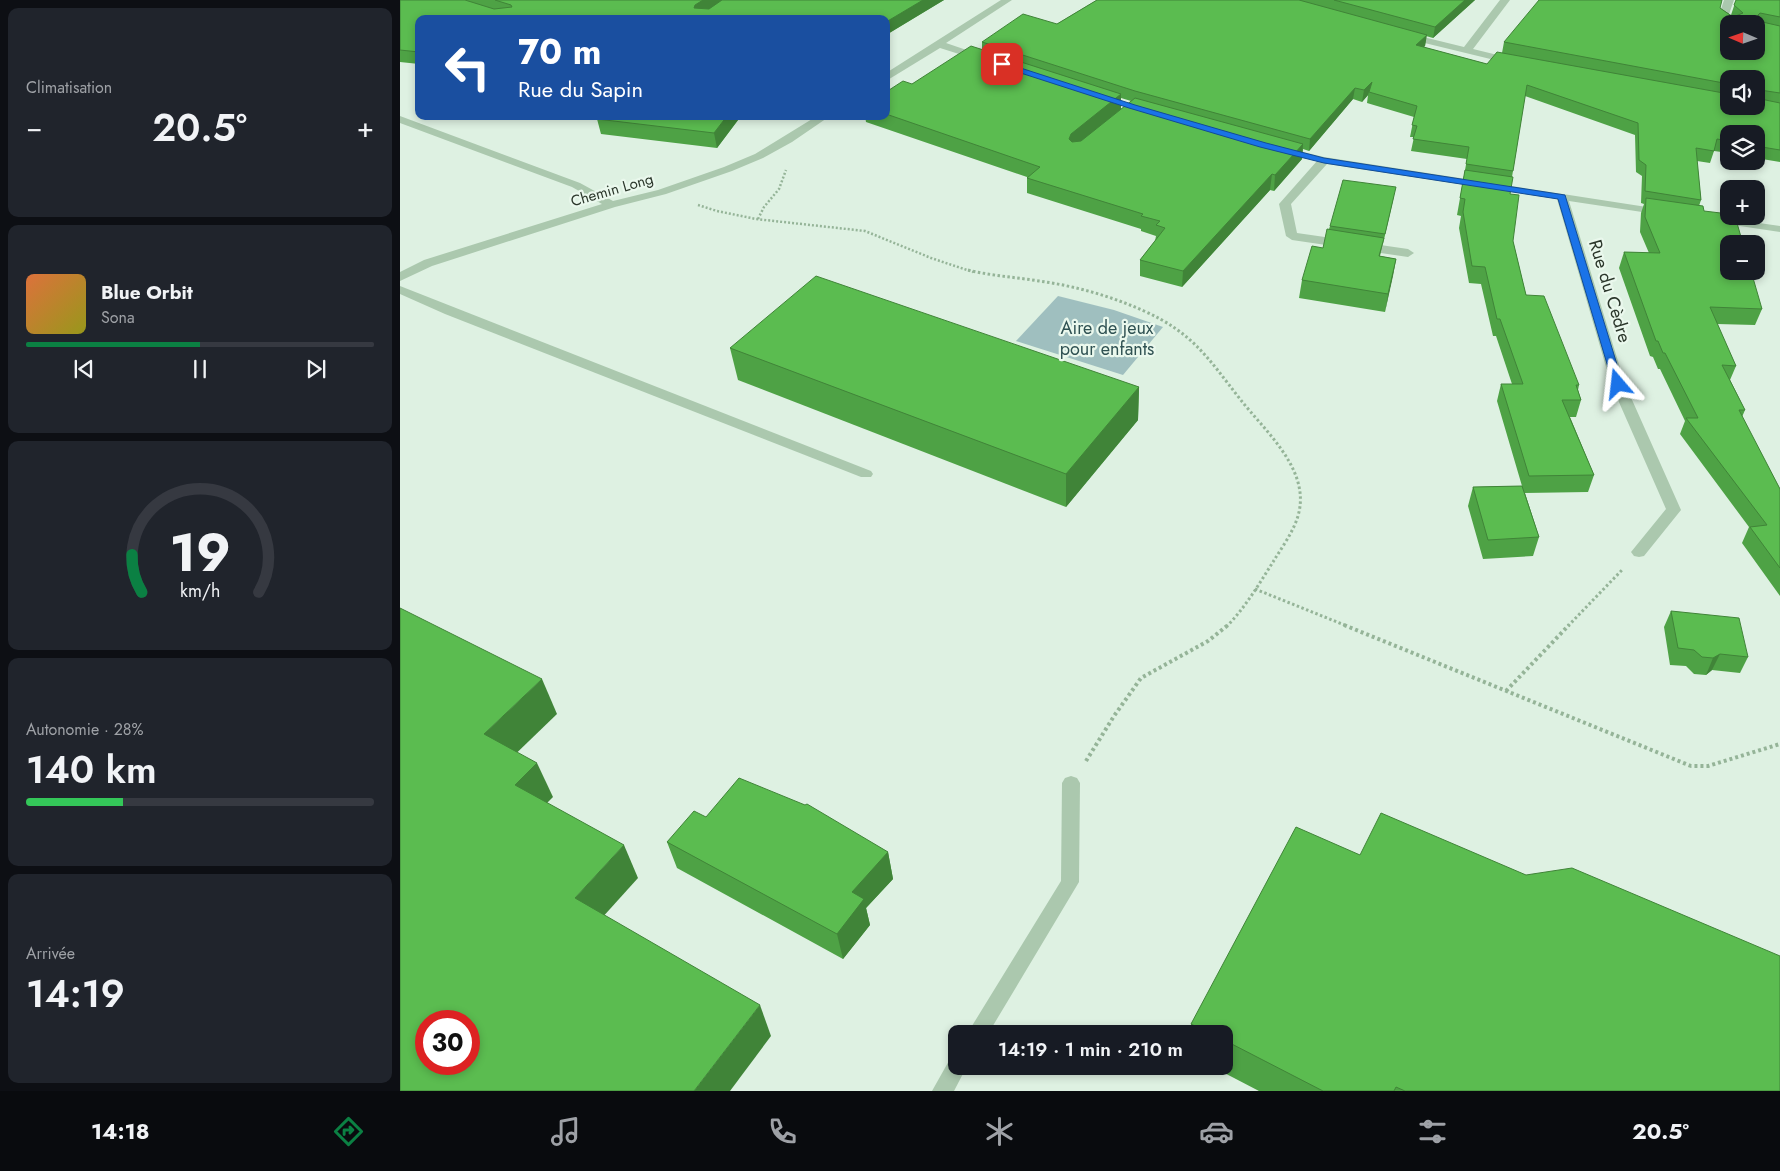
<!DOCTYPE html>
<html lang="fr">
<head>
<meta charset="utf-8">
<style>
	body { margin:0; font-family:Jost,sans-serif; background:#20242c; color:#f1f3f6; height:100vh; display:flex; flex-direction:column; font-size:19px; white-space:nowrap }
	* { box-sizing:border-box; margin:0 }
	p { font-size:16px; color:#9ea1a6 }
	.icon { flex:none; width:28px; height:28px; fill:none; stroke:currentColor; stroke-width:2; stroke-linecap:round; stroke-linejoin:round }
	.map { position:relative; flex:1; overflow:hidden }
	.details { display:flex; flex-direction:column; gap:8px; padding:8px; background:#0d0f14; width:400px }
	.details>* { flex:none }
	.guide { position:absolute; left:15px; top:15px; width:475px; height:105px; border-radius:10px; box-shadow:0 2px 8px #0003; background:#1a4fa0; color:#fff; overflow:hidden }
	.needle { width:32px; rotate:272deg }
	.controls { position:absolute; left:1320px; top:15px; display:grid; gap:10px }
	.controls a { display:grid; place-items:center; width:45px; height:45px; border-radius:10px; background:#171b24; box-shadow:0 2px 8px #0003; font-size:25px }
	.speed { position:absolute; left:15px; top:1010px; display:flex; gap:10px; font-size:25px; font-weight:700; text-align:center }
	.speed>* { display:grid; place-content:center; width:65px; height:65px; border-radius:50%; background:#171b24; box-shadow:0 2px 8px #0003; line-height:1 }
	.speed .limit { border:8px solid #d22; background:#fff; color:#111 }
	.pin { position:absolute; display:grid; place-items:center; width:42px; height:42px; color:#fff; margin:-21px; border-radius:10px; box-shadow:0 2px 8px #0006 }
	.me { position:absolute; width:55px; margin:-28px; rotate:343deg; stroke-linejoin:round; filter:drop-shadow(0 0 4px #0008) }
	.turn { display:flex; align-items:center; gap:18px; height:105px; padding:0 20px; font-size:22px }
	.turn .icon { width:65px; height:65px; stroke-width:2.5 }
	.turn b { display:block; font-size:35px; line-height:42px }
	.big { font-size:38px; font-weight:600; line-height:1.1 }
	.details .tile { flex:1; display:flex; flex-direction:column; justify-content:center; gap:8px; min-width:0; padding:0 18px; border-radius:10px; background:#20242c }
	.details .dial { align-items:center; gap:0 }
	.dial svg { height:130px; overflow:visible; fill:none; stroke:#363941; stroke-width:7; stroke-linecap:round; text-anchor:middle }
	.dial text { fill:#f1f3f6; stroke:none }
	.song { display:flex; align-items:center; gap:15px }
	.cover { width:60px; height:60px; border-radius:8px; background:linear-gradient(135deg,hsl(20 70% 55%),hsl(60 70% 35%)) }
	.played { height:5px; border-radius:2px; background:linear-gradient(90deg,#0b8043 50%,#363941 50%) }
	.keys { display:flex; justify-content:space-around; direction:ltr }
	.heat { display:flex; justify-content:space-between; align-items:center; font-size:28px; direction:ltr }
	.charge { height:8px; border-radius:4px; background:linear-gradient(90deg,#34c759 28%,#363941 0) }
	.trip { position:absolute; left:548px; top:1025px; width:285px; height:50px; border-radius:10px; background:#171b24; box-shadow:0 2px 8px #0003; font-weight:600; line-height:50px; text-align:center }
	.dock { display:flex; height:80px; justify-content:space-around; align-items:center; background:#090b0e; color:#9ea1a6 }
	.dock .icon { width:35px; height:35px }
	.dock .selected { color:#0b8043 }
	.dock b { font-size:22px; color:#f1f3f6 }
	main { display:flex; flex:1; min-height:0 }
	.map>svg:first-child { display:block }
	.green { fill:#9fbfbf }
	.lines { fill:none; stroke-linecap:round; stroke-linejoin:round }
	.path-far2 { stroke:#95b498; stroke-width:2.5; stroke-dasharray:2 2; stroke-linecap:butt }
	.path-far1 { stroke:#95b498; stroke-width:3; stroke-dasharray:2.5 2.5; stroke-linecap:butt }
	.path { stroke:#95b498; stroke-width:4; stroke-dasharray:3 3; stroke-linecap:butt }
	.minor { fill:#abc8ae; fill-rule:evenodd }
	.wall { fill:#4ea245; fill-rule:evenodd }
	.shaded-wall { fill:#408438 }
	.building { fill:#5bbc50; stroke:#408438; fill-rule:evenodd }
	.route { fill:#1a73e8; stroke:#114b97 }
	.labels { text-anchor:middle; dominant-baseline:central; stroke-width:4.5; stroke-linejoin:round; paint-order:stroke }
	.far-street-label { font-size:15px; fill:#2a362a; stroke:#eaf8ed }
	.street-label { font-size:18px; fill:#2a362a; stroke:#eaf8ed }
	.park-label { font-size:18px; fill:#2f5152; stroke:#eaf8ed }
</style>
</head>
<body>
<main>
<section class="details">
<div class="tile"><p>Climatisation</p>
<div class="heat"><a>−</a><b class="big">20.5°</b><a>+</a></div>
</div>
<div class="tile">
<div class="song"><i class="cover"></i><div><b>Blue Orbit</b><p>Sona</p></div></div>
<div class="played"></div>
<div class="keys"><svg class="icon" aria-label="previous" viewBox="0 0 24 24"><path d="M18 5L8 12l10 7zM5 5v14"/></svg><svg class="icon" aria-label="pause" viewBox="0 0 24 24"><path d="M8 5v14M16 5v14"/></svg><svg class="icon" aria-label="next" viewBox="0 0 24 24"><path d="M6 5l10 7-10 7zM19 5v14"/></svg></div>
</div>
<div class="tile dial"><svg viewBox="0 0 100 80">
<path d="M14 69A42 42 0 1 1 86 69"/>
<path d="M14 69A42 42 0 0 1 8 46" stroke="#0b8043"/>
<text x="50" y="56" font-size="32" font-weight="700">19</text>
<text x="50" y="72" font-size="11">km/h</text>
</svg></div>
<div class="tile"><p>Autonomie · 28%</p><b class="big">140 km</b><div class="charge"></div></div>
<div class="tile"><p>Arrivée</p><b class="big">14:19</b></div>
</section>
<div class="map">
<svg width="1380" height="1091" viewBox="0 0 1380 1091">
	<rect width="100%" height="100%" fill="#def1e2"/>
	<path class="green" d="M 658,296 L 714,310 L 763,327 L 723,375 L 616,341 Z"/>
	<g class="lines">
		<g class="path-far2">
			<path d="M 298,205 L 317,211 L 356,219 L 465,231 L 531,258 L 573,272"/>
			<path d="M 358,219 L 364,207 L 379,189 L 386,170"/>
		</g>
		<g class="path-far1">
			<path d="M 568,270 C 592,276 615,277 639,281 C 675,286 711,296 744,311 C 793,333 808,358 840,399 C 864,430 909,468 899,512 C 895,530 882,547 873,562 C 859,584 845,608 827,626"/>
			<path d="M 855,589 L 947,626"/>
			<path d="M 1168,626 L 1222,570"/>
		</g>
		<g class="path">
			<path d="M 944,625 L 1291,766 L 1308,766 L 1380,744"/>
			<path d="M 1106,691 L 1169,625"/>
			<path d="M 686,761 L 714,716 L 741,678 L 808,641 L 828,625"/>
		</g>
		<g class="minor">
			<path d="M 601,0 L 612,0 L 546,43 L 584,56 L 584,60 L 578,60 L 540,48 L 486,81 L 486,73 Z"/>
			<path d="M 1100,0 L 1110,0 L 1073,49 L 1114,59 L 1114,63 L 1111,64 L 1004,38 L 1002,36 L 1007,33 L 1064,47 Z"/>
			<path d="M 1324,0 L 1334,0 L 1328,17 L 1337,24 L 1329,24 L 1329,26 L 1318,18 Z"/>
			<path d="M 0,116 L 180,183 L 213,201 L 258,190 L 324,167 L 355,154 L 417,116 L 430,116 L 392,142 L 363,158 L 332,171 L 266,194 L 215,207 L 32,266 L 0,281 L 0,272 L 24,260 L 202,204 L 172,187 L 0,123 Z"/>
			<path d="M 883,147 L 924,157 L 1266,210 L 1268,212 L 1266,214 L 1262,215 L 1169,201 L 1225,384 L 1281,510 L 1244,556 L 1239,557 L 1234,556 L 1231,552 L 1266,509 L 1211,384 L 1157,199 L 927,164 L 891,204 L 897,233 L 1008,249 L 1014,253 L 1008,257 L 892,240 L 886,236 L 879,204 L 917,161 L 879,152 L 878,150 Z"/>
			<path d="M 1317,217 L 1380,226 L 1380,232 L 1313,222 L 1311,220 L 1313,218 Z"/>
			<path d="M 0,286 L 471,471 L 473,474 L 471,477 L 461,477 L 45,314 L 0,294 Z"/>
			<path d="M 671,776 L 677,778 L 680,783 L 679,882 L 588,1034 L 567,1034 L 661,881 L 662,783 L 665,778 Z"/>
			<path d="M 556,1056 L 556,1066 L 567,1066 L 554,1091 L 532,1091 L 550,1059 Z"/>
		</g>
	</g>
	<g class="wall">
		<path d="M 0,0 L 544,0 L 486,35 L 486,19 L 19,19 L 19,64 L 0,62 Z"/>
		<path d="M 697,0 L 1075,0 L 1033,38 L 1026,36 L 1025,46 L 1023,47 L 1087,64 L 1102,53 L 1104,42 L 1320,8 L 1331,15 L 1336,0 L 1380,0 L 1380,162 L 1356,158 L 1356,134 L 1329,134 L 1329,153 L 1314,151 L 1310,163 L 1297,161 L 1301,200 L 1299,206 L 1304,211 L 1362,309 L 1355,325 L 1317,324 L 1336,366 L 1330,380 L 1345,410 L 1342,417 L 1380,489 L 1380,596 L 1342,543 L 1349,527 L 1280,434 L 1285,421 L 1260,369 L 1258,369 L 1253,357 L 1250,356 L 1219,268 L 1224,252 L 1249,253 L 1240,232 L 1241,213 L 1244,204 L 1241,203 L 1242,176 L 1236,172 L 1235,135 L 1125,96 L 1112,177 L 1110,194 L 1113,241 L 1126,295 L 1179,385 L 1178,390 L 1181,400 L 1176,417 L 1170,417 L 1194,475 L 1188,492 L 1125,493 L 1139,537 L 1133,556 L 1083,559 L 1068,506 L 1073,487 L 1122,486 L 1097,401 L 1101,384 L 1112,384 L 1096,336 L 1093,336 L 1081,284 L 1069,283 L 1059,228 L 1061,216 L 1057,215 L 1067,159 L 1011,151 L 1014,137 L 1010,137 L 1014,117 L 967,103 L 968,95 L 962,102 L 953,99 L 909,151 L 903,149 L 902,159 L 874,191 L 870,190 L 782,287 L 740,276 L 740,260 L 755,241 L 756,236 L 741,231 L 741,229 L 627,193 L 627,177 L 466,122 L 465,116 L 486,116 L 486,92 L 512,84 L 582,49 L 582,42 L 657,24 ZM 1329,79 L 1356,106 L 1329,106 ZM 721,98 L 731,101 L 721,109 Z"/>
		<path d="M 341,116 L 317,148 L 201,134 L 197,119 Z"/>
		<path d="M 994,196 L 983,244 L 983,243 L 980,256 L 996,259 L 985,312 L 899,298 L 902,280 L 923,248 L 930,226 Z"/>
		<path d="M 330,348 L 739,387 L 738,420 L 666,507 L 338,380 Z"/>
		<path d="M 1271,611 L 1348,657 L 1340,673 L 1312,670 L 1306,675 L 1294,674 L 1286,666 L 1270,665 L 1264,627 Z"/>
		<path d="M 306,817 L 488,852 L 493,879 L 466,908 L 470,925 L 443,959 L 277,868 L 267,842 Z"/>
		<path d="M 960,855 L 1126,875 L 1380,1091 L 859,1091 L 811,1066 L 824,1066 L 824,1034 L 790,1034 L 791,1024 Z"/>
	</g>
	<g class="shaded-wall">
		<path d="M 303,0 L 324,0 L 297,17 L 294,8 L 295,5 Z"/>
		<path d="M 523,0 L 544,0 L 486,35 L 486,22 Z"/>
		<path d="M 1065,0 L 1075,0 L 1033,38 L 1035,27 Z"/>
		<path d="M 1027,35 L 1025,46 L 1014,56 L 1016,45 Z"/>
		<path d="M 972,82 L 968,95 L 962,102 L 964,90 Z"/>
		<path d="M 955,88 L 953,99 L 909,151 L 910,139 Z"/>
		<path d="M 1360,90 L 1356,101 L 1356,92 Z"/>
		<path d="M 721,94 L 721,109 L 671,150 L 669,139 L 671,134 Z"/>
		<path d="M 327,116 L 341,116 L 317,148 L 314,133 Z"/>
		<path d="M 903,144 L 902,159 L 874,191 L 875,175 Z"/>
		<path d="M 872,174 L 870,190 L 782,287 L 783,271 Z"/>
		<path d="M 996,259 L 993,276 L 985,312 L 988,294 Z"/>
		<path d="M 739,387 L 738,420 L 666,507 L 666,474 Z"/>
		<path d="M 1320,654 L 1312,670 L 1306,675 L 1313,658 Z"/>
		<path d="M 142,679 L 157,714 L 101,768 L 84,734 Z"/>
		<path d="M 137,763 L 153,797 L 132,818 L 115,785 Z"/>
		<path d="M 224,845 L 238,878 L 191,930 L 175,898 Z"/>
		<path d="M 488,852 L 493,879 L 466,908 L 470,925 L 443,959 L 437,934 L 452,892 Z"/>
		<path d="M 360,1005 L 371,1036 L 330,1091 L 294,1091 Z"/>
	</g>
	<g class="building">
		<path d="M 0,0 L 65,0 L 94,9 L 112,7 L 111,5 L 95,0 L 303,0 L 295,5 L 294,8 L 309,9 L 322,0 L 523,0 L 486,22 L 486,19 L 19,19 L 19,52 L 0,50 Z"/>
		<path d="M 697,0 L 899,0 L 1027,35 L 1016,45 L 1087,64 L 1097,52 L 1329,94 L 1329,106 L 1356,106 L 1356,98 L 1380,103 L 1380,150 L 1356,146 L 1356,134 L 1329,134 L 1329,141 L 1317,139 L 1314,151 L 1296,148 L 1301,200 L 1245,191 L 1246,165 L 1239,160 L 1238,123 L 1127,85 L 1113,171 L 1066,164 L 1069,147 L 1013,139 L 1017,126 L 1012,125 L 1017,106 L 969,92 L 972,82 L 964,90 L 955,88 L 910,139 L 735,91 L 582,42 L 623,14 L 657,24 Z"/>
		<path d="M 934,0 L 1065,0 L 1035,27 Z"/>
		<path d="M 1139,0 L 1322,0 L 1320,8 L 1333,17 L 1343,13 L 1334,5 L 1336,0 L 1380,0 L 1380,17 L 1360,13 L 1358,15 L 1358,21 L 1380,26 L 1380,93 L 1360,90 L 1356,92 L 1356,79 L 1329,79 L 1329,84 L 1104,42 ZM 1329,24 L 1356,24 L 1356,51 L 1329,51 Z"/>
		<path d="M 571,46 L 721,94 L 671,134 L 669,139 L 672,142 L 681,141 L 735,98 L 903,144 L 875,175 L 872,174 L 783,271 L 740,260 L 765,228 L 756,225 L 760,221 L 741,216 L 743,214 L 627,178 L 640,167 L 486,114 L 486,92 L 503,81 L 512,84 Z"/>
		<path d="M 200,116 L 327,116 L 314,133 L 197,119 Z"/>
		<path d="M 1065,170 L 1113,177 L 1110,194 L 1119,195 L 1113,241 L 1126,295 L 1144,296 L 1179,385 L 1176,385 L 1181,400 L 1162,400 L 1194,475 L 1129,476 L 1101,384 L 1123,384 L 1100,319 L 1097,319 L 1085,267 L 1072,266 L 1063,212 L 1065,199 L 1060,198 Z"/>
		<path d="M 943,180 L 996,187 L 985,234 L 930,226 Z"/>
		<path d="M 1246,198 L 1303,206 L 1304,211 L 1329,214 L 1329,216 L 1335,216 L 1343,244 L 1329,244 L 1329,271 L 1351,271 L 1362,309 L 1310,307 L 1336,366 L 1322,365 L 1345,410 L 1339,410 L 1380,489 L 1380,568 L 1350,527 L 1367,525 L 1286,418 L 1298,418 L 1265,353 L 1263,353 L 1258,341 L 1256,341 L 1224,252 L 1260,253 L 1245,217 Z"/>
		<path d="M 927,229 L 984,238 L 979,256 L 996,259 L 988,294 L 902,280 L 912,246 L 923,248 Z"/>
		<path d="M 416,276 L 739,387 L 666,474 L 330,348 Z"/>
		<path d="M 1122,486 L 1139,537 L 1088,540 L 1073,487 Z"/>
		<path d="M 0,608 L 142,679 L 84,734 L 137,763 L 115,785 L 224,845 L 175,898 L 360,1005 L 294,1091 L 0,1091 ZM 26,1021 L 69,1021 L 69,1064 L 26,1064 Z"/>
		<path d="M 1271,611 L 1339,618 L 1348,657 L 1320,654 L 1313,658 L 1302,657 L 1294,650 L 1278,648 Z"/>
		<path d="M 339,778 L 405,805 L 407,804 L 488,852 L 452,892 L 464,899 L 437,934 L 267,842 L 294,811 L 306,817 Z"/>
		<path d="M 981,813 L 1126,875 L 1172,868 L 1380,956 L 1380,1091 L 1005,1091 L 996,1087 L 994,1091 L 923,1091 L 824,1040 L 824,1034 L 810,1034 L 791,1024 L 896,827 L 960,855 Z"/>
	</g>
	<path class="route" d="M 602,62 L 735,105 L 866,143 L 924,158 L 1165,195 L 1223,384 L 1218,387 L 1213,384 L 1158,199 L 924,163 L 860,147 L 729,108 L 599,66 L 598,64 Z"/>
	<g class="labels">
		<g class="far-street-label">
			<text transform="translate(212 190) rotate(-16)">Chemin Long</text>
		</g>
		<g class="street-label">
			<text transform="translate(1210 291) rotate(73)">Rue du Cèdre</text>
		</g>
		<g class="park-label">
			<text x="707" y="328">Aire de jeux<tspan x="707" dy="21">pour enfants</tspan></text>
		</g>
	</g>
</svg>
<div class="controls">
<a><svg class="needle" viewBox="-14 -14 28 28"><path d="M0-13l5 13h-10z" fill="#e53935"/><path d="M0 13l5-13h-10z" fill="#9ea1a6"/></svg></a>
<a><svg class="icon" aria-label="sound" viewBox="0 0 24 24"><path d="M4 9h4l5-4v14l-5-4H4zM17 9q2 3 0 6"/></svg></a>
<a><svg class="icon" aria-label="layers" viewBox="0 0 24 24"><path d="M12 4l9 5-9 5-9-5zM3 14l9 5 9-5"/></svg></a>
<a>+</a>
<a>−</a>
</div>
<div class="speed"><div class="limit">30</div></div>
<div class="pin" style="left:602px;top:64px;background:#d93025"><svg class="icon" aria-label="arrive" viewBox="0 0 24 24"><path d="M6 21V4h12l-3 4 3 4H6"/></svg></div>
<svg class="me" style="left:1218px;top:384px" viewBox="-20 -20 40 40"><path d="M0-17L14 15 0 8-14 15z" fill="#1a73e8" stroke="#fff" stroke-width="4"/></svg>
<div class="trip">14:19 · 1 min · 210 m</div>
<div class="guide">
<div class="turn"><svg class="icon" aria-label="left" viewBox="0 0 24 24"><path d="M17 20v-9H6M10 6l-5 5 5 5"/></svg><div><b>70 m</b>Rue du Sapin</div></div>
</div>
</div>
</main>
<nav class="dock">
<b>14:18</b>
<svg class="icon selected" aria-label="directions" viewBox="0 0 24 24"><path d="M12 3l9 9-9 9-9-9zM9 14v-3h6M13 9l2 2-2 2"/></svg>
<svg class="icon" aria-label="music" viewBox="0 0 24 24"><path d="M9 18V5l10-2v13"/><circle cx="6" cy="18" r="3"/><circle cx="16" cy="16" r="3"/></svg>
<svg class="icon" aria-label="phone" viewBox="0 0 24 24"><path d="M5 4h4l2 5-3 2q2 4 5 5l2-3 5 2v4C11 20 4 13 5 4z"/></svg>
<svg class="icon" aria-label="climate" viewBox="0 0 24 24"><path d="M12 3v18M4 7l16 10M4 17L20 7"/></svg>
<svg class="icon" aria-label="car" viewBox="0 0 24 24"><path d="M5 17H2v-5l4-1 3-4h7l3 4 3 1v5h-3M9 17h6M6 11h13"/><circle cx="7" cy="17" r="2"/><circle cx="17" cy="17" r="2"/></svg>
<svg class="icon" aria-label="filters" viewBox="0 0 24 24"><path d="M4 7h16M4 17h16"/><circle cx="9" cy="7" r="2"/><circle cx="15" cy="17" r="2"/></svg>
<b>20.5°</b>
</nav>
</body>
</html>
